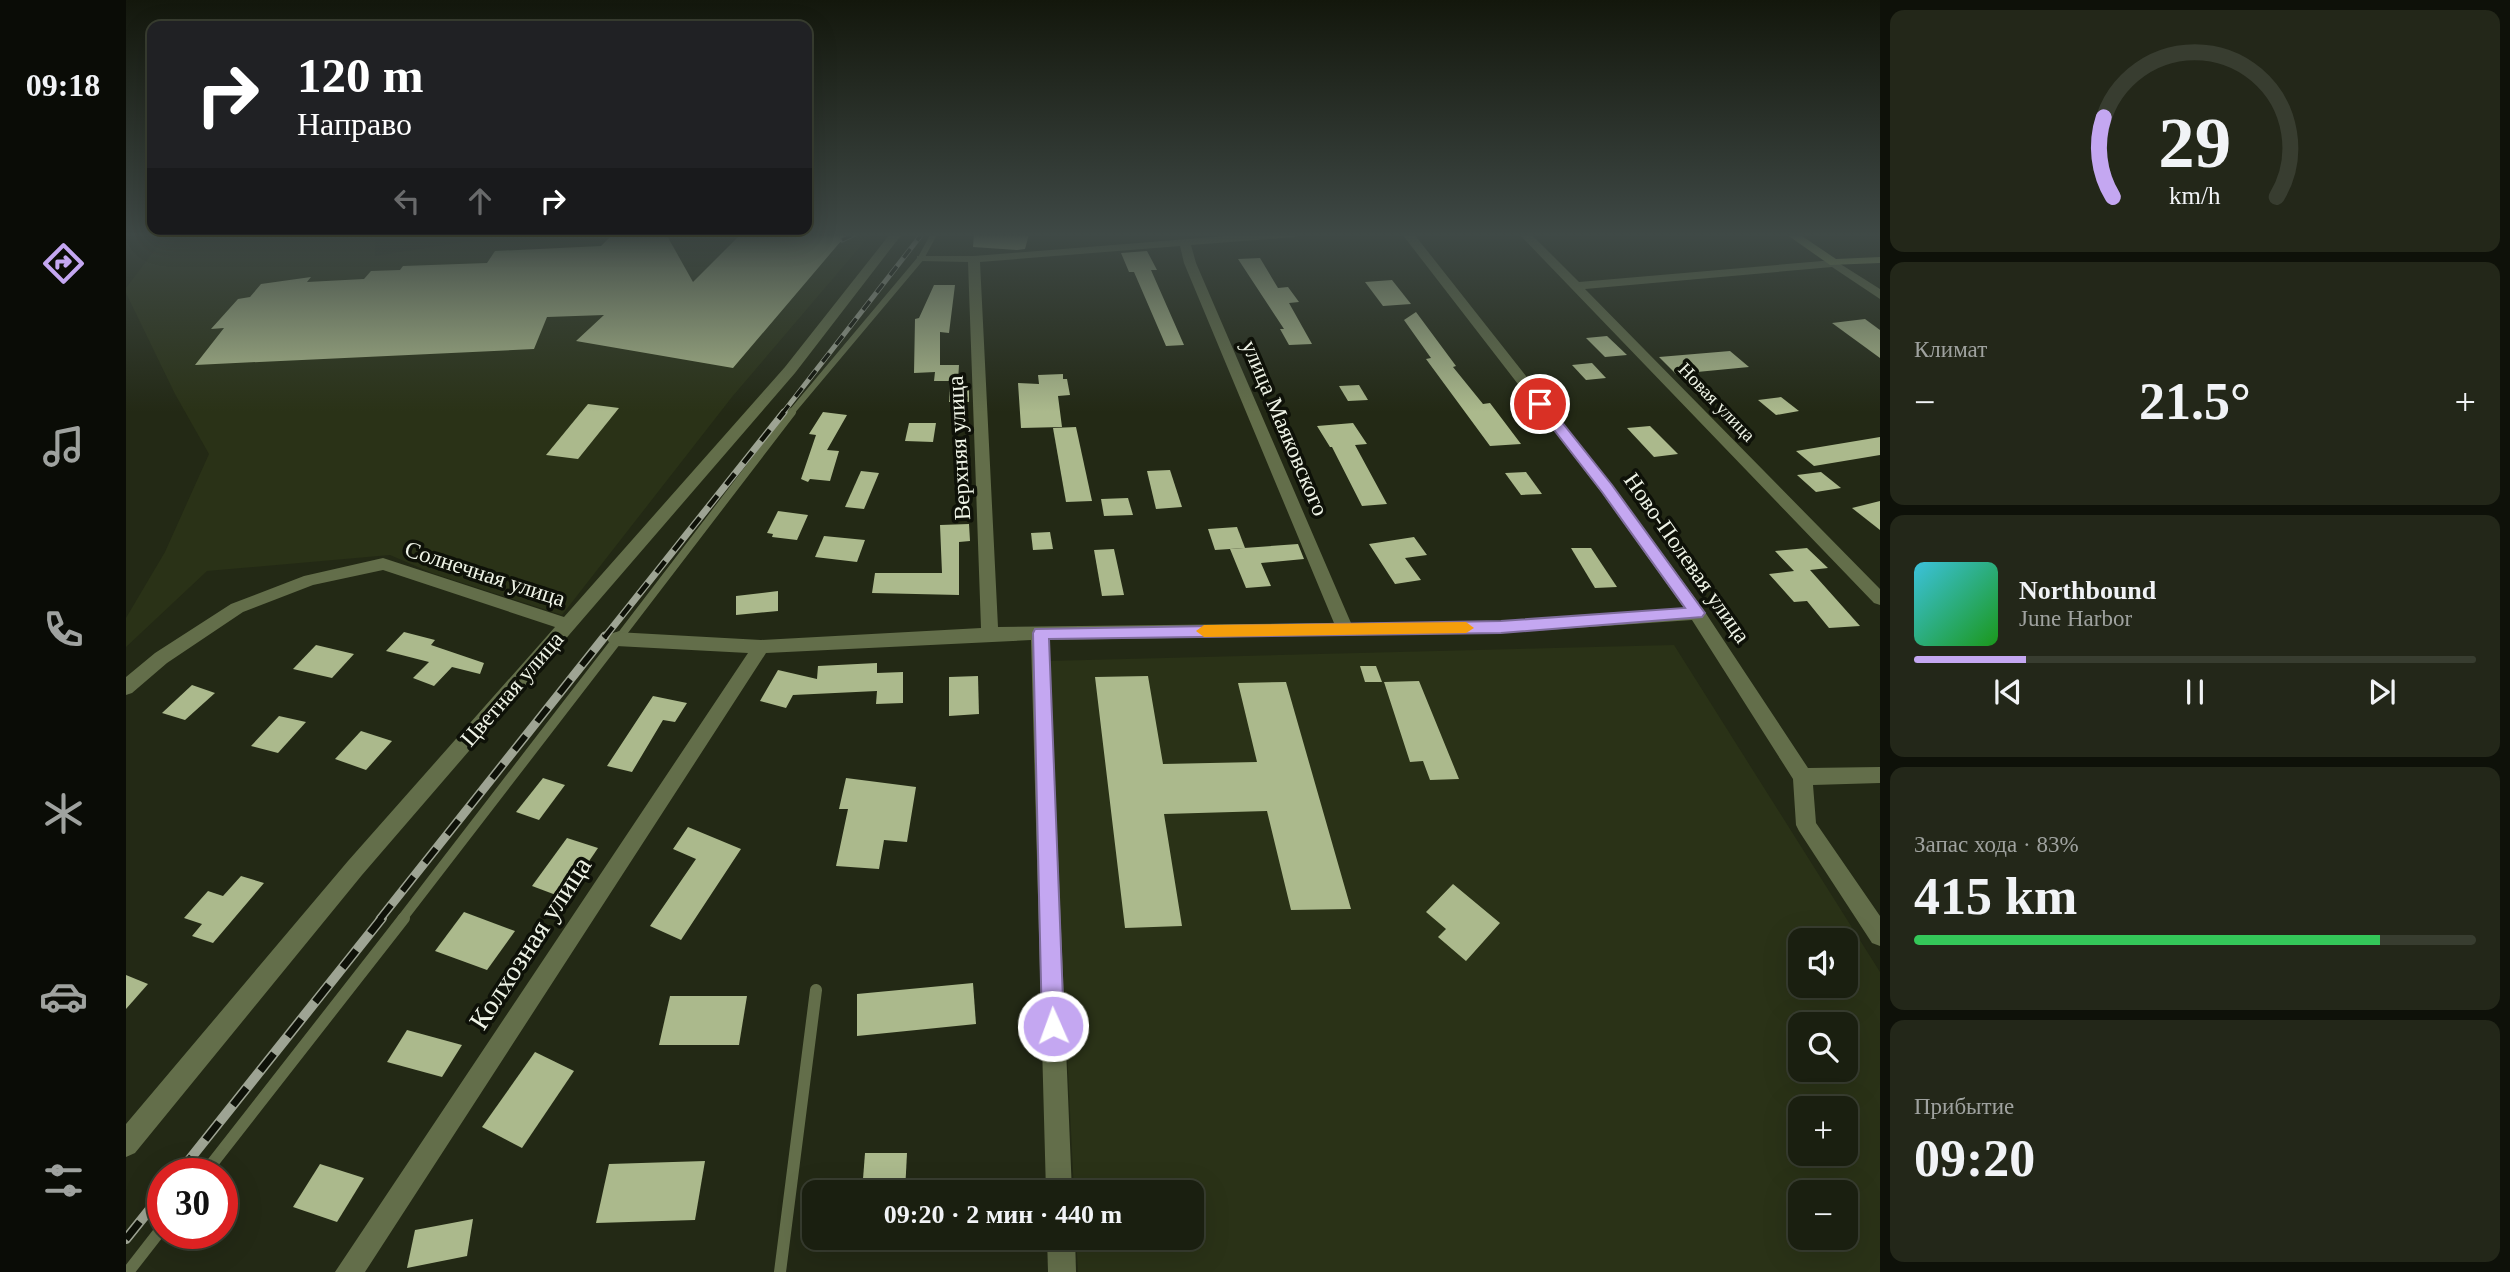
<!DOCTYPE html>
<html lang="ru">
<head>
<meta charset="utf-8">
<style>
	body { margin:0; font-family:"Times New Roman",serif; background:#232719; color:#f1f3f6; height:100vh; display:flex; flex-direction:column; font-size:26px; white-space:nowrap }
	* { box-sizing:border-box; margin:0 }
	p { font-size:23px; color:#9fa29f }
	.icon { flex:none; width:38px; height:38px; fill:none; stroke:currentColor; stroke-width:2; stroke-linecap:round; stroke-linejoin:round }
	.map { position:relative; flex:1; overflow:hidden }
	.drawer { display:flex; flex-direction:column; gap:10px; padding:10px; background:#0e1109; width:630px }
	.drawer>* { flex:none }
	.top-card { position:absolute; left:21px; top:21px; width:665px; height:214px; border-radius:14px; box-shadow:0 7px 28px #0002,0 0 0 2px #383d30; background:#202124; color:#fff; overflow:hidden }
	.tools { position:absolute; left:1662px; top:928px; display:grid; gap:14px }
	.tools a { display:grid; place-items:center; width:70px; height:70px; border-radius:14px; background:#1a1f10; box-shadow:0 7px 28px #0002,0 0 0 2px #383d30; font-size:35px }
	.speed { position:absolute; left:21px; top:1158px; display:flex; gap:14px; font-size:35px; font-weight:700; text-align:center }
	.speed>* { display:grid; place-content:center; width:91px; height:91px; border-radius:50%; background:#1a1f10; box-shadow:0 7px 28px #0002,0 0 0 2px #383d30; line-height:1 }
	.speed .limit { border:10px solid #d22; background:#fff; color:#111 }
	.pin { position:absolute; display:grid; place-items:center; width:60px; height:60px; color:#fff; margin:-30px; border:4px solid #fff; border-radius:50%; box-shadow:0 2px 7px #0007 }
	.me { position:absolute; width:77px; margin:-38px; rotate:358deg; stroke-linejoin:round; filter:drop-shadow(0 0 5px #0008) }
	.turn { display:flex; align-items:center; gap:24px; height:147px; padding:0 35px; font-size:32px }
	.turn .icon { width:91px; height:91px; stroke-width:2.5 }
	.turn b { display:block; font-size:49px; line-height:60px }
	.lanes { display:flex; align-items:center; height:66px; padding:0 35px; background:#0003; justify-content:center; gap:35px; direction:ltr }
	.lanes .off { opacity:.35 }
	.big { font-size:52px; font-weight:600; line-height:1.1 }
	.drawer .widget { flex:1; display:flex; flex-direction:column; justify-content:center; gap:10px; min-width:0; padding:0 24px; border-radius:14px; background:#232719 }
	.drawer .dial { align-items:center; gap:0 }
	.dial svg { height:182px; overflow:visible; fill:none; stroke:#383d30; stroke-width:7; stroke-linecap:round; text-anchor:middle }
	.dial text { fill:#f1f3f6; stroke:none }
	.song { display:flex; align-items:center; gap:21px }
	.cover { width:84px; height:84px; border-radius:10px; background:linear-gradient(135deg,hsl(190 70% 55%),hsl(120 70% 35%)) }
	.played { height:7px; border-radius:4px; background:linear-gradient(90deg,#c4a7f1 20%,#383d30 20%) }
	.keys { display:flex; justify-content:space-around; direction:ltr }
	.heat { display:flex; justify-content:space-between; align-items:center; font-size:38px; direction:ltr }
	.charge { height:10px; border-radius:5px; background:linear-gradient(90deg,#34c759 83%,#383d30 0) }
	.trip { position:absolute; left:676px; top:1180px; width:402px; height:70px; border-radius:14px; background:#1a1f10; box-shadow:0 7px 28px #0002,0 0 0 2px #383d30; font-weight:600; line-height:70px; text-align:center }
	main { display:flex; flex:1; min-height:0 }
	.dock { display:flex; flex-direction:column; width:126px; justify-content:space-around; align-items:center; background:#0a0c06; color:#9fa29f }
	.dock .icon { width:49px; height:49px }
	.dock .active { color:#c4a7f1 }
	.dock b { font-size:32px; color:#f1f3f6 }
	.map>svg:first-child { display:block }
	.built { fill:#2a3217; fill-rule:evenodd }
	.building { fill:#abb98c }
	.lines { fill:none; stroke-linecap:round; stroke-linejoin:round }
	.lane-far3 { stroke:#636e4a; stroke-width:6 }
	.lane-far2 { stroke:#636e4a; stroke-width:8 }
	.lane-far1 { stroke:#636e4a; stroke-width:10 }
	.lane { stroke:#636e4a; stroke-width:12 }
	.street { fill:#636e4a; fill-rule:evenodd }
	.secondary { fill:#86975c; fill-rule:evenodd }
	.rail-far3-casing { stroke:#9ea494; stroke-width:5 }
	.rail-far2-casing { stroke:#9ea494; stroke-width:7 }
	.rail-far1-casing { stroke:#9ea494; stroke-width:9 }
	.rail-casing { stroke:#9ea494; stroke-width:10 }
	.rail-far3 { stroke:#0e1108; stroke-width:3.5; stroke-dasharray:11; stroke-linecap:butt }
	.rail-far2 { stroke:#0e1108; stroke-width:4.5; stroke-dasharray:14; stroke-linecap:butt }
	.rail-far1 { stroke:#0e1108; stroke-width:6; stroke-dasharray:18; stroke-linecap:butt }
	.rail { stroke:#0e1108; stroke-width:7; stroke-dasharray:22; stroke-linecap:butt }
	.route { fill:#c4a7f1; stroke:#7f6d9d; stroke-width:2 }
	.slow { fill:#f59e0b }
	.labels { text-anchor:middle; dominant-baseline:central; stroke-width:7; stroke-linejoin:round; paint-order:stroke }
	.far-street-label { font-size:19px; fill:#eef3e6; stroke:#0e1108 }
	.street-label { font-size:23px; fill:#eef3e6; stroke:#0e1108 }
	.near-street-label { font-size:28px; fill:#eef3e6; stroke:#0e1108 }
</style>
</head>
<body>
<main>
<nav class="dock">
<b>09:18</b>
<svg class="icon active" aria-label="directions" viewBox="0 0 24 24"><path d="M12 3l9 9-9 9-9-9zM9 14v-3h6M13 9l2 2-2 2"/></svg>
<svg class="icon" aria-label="music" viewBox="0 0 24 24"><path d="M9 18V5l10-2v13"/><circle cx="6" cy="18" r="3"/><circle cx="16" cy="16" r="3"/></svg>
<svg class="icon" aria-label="phone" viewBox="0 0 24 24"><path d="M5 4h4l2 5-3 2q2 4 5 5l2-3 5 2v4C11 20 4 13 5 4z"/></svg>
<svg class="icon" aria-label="climate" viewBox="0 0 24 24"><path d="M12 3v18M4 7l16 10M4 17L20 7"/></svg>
<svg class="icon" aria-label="car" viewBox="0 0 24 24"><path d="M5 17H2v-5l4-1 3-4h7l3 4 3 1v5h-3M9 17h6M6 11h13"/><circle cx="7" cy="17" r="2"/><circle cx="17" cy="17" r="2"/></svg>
<svg class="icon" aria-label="filters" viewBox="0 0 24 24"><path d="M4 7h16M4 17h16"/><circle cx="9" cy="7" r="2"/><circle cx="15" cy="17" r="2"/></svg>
</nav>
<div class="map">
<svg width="1754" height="1272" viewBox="0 0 1754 1272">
	<rect width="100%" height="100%" fill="#232915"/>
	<g class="built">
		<path d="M 35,234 L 249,234 L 249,256 L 388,234 L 745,234 L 606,397 L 436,615 L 306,573 L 264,555 L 81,571 L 0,647 L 0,618 L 39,552 L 83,454 L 49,394 L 0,293 L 0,288 L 40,235 Z"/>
		<path d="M 1548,645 L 1754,972 L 1754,1272 L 952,1272 L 950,1237 L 1066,1237 L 1066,1192 L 948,1192 L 922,661 ZM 1675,940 L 1720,940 L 1720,985 L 1675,985 ZM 1675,1024 L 1720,1024 L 1720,1069 L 1675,1069 ZM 1675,1108 L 1720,1108 L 1720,1153 L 1675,1153 ZM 1675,1192 L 1720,1192 L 1720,1237 L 1675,1237 Z"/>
	</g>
	<g class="building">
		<path d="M 487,234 L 540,234 L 567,282 L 615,234 L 721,234 L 607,368 L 450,341 L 478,315 L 421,317 L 408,349 L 69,365 L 98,328 L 85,329 L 112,299 L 124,297 L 135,284 L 185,277 L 181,282 L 238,279 L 245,271 L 274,270 L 277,266 L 361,263 L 369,251 L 475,246 Z"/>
		<path d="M 848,234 L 903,234 L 899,249 L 891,250 L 847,247 Z"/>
		<path d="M 1021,251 L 1031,270 L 1025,270 L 1058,345 L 1040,346 L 1008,272 L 1003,272 L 995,253 Z"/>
		<path d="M 1134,258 L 1152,288 L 1162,287 L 1173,302 L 1163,303 L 1186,344 L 1163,345 L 1154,329 L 1158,329 L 1112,259 Z"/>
		<path d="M 1266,280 L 1285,304 L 1257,306 L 1239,282 Z"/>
		<path d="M 808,285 L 829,285 L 823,333 L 814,332 L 814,365 L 833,365 L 832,381 L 808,381 L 809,372 L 788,373 L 789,319 L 793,318 Z"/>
		<path d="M 1290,312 L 1330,366 L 1327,367 L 1357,404 L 1364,403 L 1395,444 L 1364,446 L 1300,359 L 1305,358 L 1278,320 Z"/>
		<path d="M 1739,319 L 1754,330 L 1754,358 L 1706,323 Z"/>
		<path d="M 1481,336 L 1501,355 L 1479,357 L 1460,338 Z"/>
		<path d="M 1604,351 L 1623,367 L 1550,374 L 1533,357 Z"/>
		<path d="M 1466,363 L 1480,378 L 1460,380 L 1446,365 Z"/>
		<path d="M 937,374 L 937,379 L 941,379 L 944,395 L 932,396 L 936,427 L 895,428 L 892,383 L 913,384 L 912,375 Z"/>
		<path d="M 843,383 L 843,402 L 823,402 L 824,384 Z"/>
		<path d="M 1233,385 L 1242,400 L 1222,401 L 1213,386 Z"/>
		<path d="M 1655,397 L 1673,411 L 1650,415 L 1632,400 Z"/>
		<path d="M 462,404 L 493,408 L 452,459 L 420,455 Z"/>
		<path d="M 697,412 L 721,415 L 701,450 L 713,451 L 704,481 L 684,479 L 682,482 L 675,479 L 690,435 L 683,434 Z"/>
		<path d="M 783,423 L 810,423 L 807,442 L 779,441 Z"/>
		<path d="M 1227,423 L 1241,444 L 1229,445 L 1261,504 L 1236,506 L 1206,447 L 1204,447 L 1191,426 Z"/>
		<path d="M 1524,426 L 1552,454 L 1528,457 L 1501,428 Z"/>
		<path d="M 950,427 L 966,501 L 940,502 L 927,428 Z"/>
		<path d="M 1754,437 L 1754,455 L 1688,466 L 1670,451 Z"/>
		<path d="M 1044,470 L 1056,507 L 1030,509 L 1021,471 Z"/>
		<path d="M 735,471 L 753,473 L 738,509 L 719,507 Z"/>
		<path d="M 1400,472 L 1416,494 L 1395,495 L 1379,473 Z"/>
		<path d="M 1695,472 L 1715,488 L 1690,492 L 1671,475 Z"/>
		<path d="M 1002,498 L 1007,515 L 978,516 L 975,499 Z"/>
		<path d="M 1754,501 L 1754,530 L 1726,508 Z"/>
		<path d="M 652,511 L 682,515 L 671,540 L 646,537 L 647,534 L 641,533 Z"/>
		<path d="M 843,524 L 844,541 L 833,542 L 833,595 L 746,593 L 749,573 L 816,573 L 814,525 Z"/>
		<path d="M 1111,527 L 1119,548 L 1089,550 L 1082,529 Z"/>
		<path d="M 924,532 L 927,549 L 907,550 L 905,533 Z"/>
		<path d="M 698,536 L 739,540 L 731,562 L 689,557 Z"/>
		<path d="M 1288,537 L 1301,555 L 1279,558 L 1295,580 L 1269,584 L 1243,544 Z"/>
		<path d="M 1172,544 L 1178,559 L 1135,563 L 1145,586 L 1120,588 L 1104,549 Z"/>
		<path d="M 1445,548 L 1465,548 L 1491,587 L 1469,588 Z"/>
		<path d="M 1681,548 L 1702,568 L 1684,570 L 1734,626 L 1703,628 L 1681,601 L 1668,602 L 1643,574 L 1668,571 L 1649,551 Z"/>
		<path d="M 988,549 L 998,595 L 976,596 L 968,550 Z"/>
		<path d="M 652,591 L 652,611 L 610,615 L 610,596 Z"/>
		<path d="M 278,632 L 309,640 L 305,645 L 358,663 L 354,674 L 326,667 L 308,686 L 287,678 L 303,662 L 260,651 Z"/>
		<path d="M 190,645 L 228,654 L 206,678 L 167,669 Z"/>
		<path d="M 751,663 L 751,673 L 777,672 L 777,703 L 750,704 L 751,691 L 667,695 L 660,708 L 634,701 L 652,670 L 691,679 L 692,666 Z"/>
		<path d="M 1234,666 L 1250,666 L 1256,682 L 1239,682 Z"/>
		<path d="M 852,676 L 853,714 L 823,716 L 823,677 Z"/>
		<path d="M 1022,676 L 1037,764 L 1131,762 L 1112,683 L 1160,682 L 1225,909 L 1165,910 L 1141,811 L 1038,814 L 1056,926 L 999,928 L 969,677 Z"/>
		<path d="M 1293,681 L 1333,779 L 1304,780 L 1297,761 L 1284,762 L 1258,682 Z"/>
		<path d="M 66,685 L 89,693 L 59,720 L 36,713 Z"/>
		<path d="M 527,696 L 561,703 L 549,722 L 537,720 L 506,772 L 481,766 Z"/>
		<path d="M 153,716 L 180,722 L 152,753 L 125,746 Z"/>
		<path d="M 235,731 L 266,741 L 240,770 L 209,759 Z"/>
		<path d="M 417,778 L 439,785 L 413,820 L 390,812 Z"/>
		<path d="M 720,778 L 790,787 L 781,842 L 758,840 L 753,869 L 710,866 L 722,809 L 713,809 Z"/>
		<path d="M 562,827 L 615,849 L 555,940 L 524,926 L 570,859 L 547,849 Z"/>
		<path d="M 441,838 L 472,848 L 438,898 L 406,886 Z"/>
		<path d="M 115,876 L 138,883 L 87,943 L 66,936 L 76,924 L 58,918 L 82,891 L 97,896 Z"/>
		<path d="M 1327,884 L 1374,923 L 1340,961 L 1312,937 L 1320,929 L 1300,912 Z"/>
		<path d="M 338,912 L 389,931 L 361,970 L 309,951 Z"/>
		<path d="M 0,975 L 22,984 L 0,1009 Z"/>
		<path d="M 847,983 L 850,1024 L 731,1036 L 731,994 Z"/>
		<path d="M 544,996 L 621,996 L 613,1045 L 533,1045 Z"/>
		<path d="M 281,1030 L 336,1045 L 316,1077 L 261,1062 Z"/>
		<path d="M 409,1052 L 448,1071 L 396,1148 L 356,1127 Z"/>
		<path d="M 739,1153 L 781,1153 L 779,1192 L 736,1192 Z"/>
		<path d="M 579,1161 L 569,1220 L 470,1223 L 483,1164 Z"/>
		<path d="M 194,1164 L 238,1178 L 211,1222 L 167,1207 Z"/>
		<path d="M 347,1219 L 341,1256 L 281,1268 L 289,1230 Z"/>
	</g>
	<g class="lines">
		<path class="lane-far3" d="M 664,414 L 795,258 L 808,234"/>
		<path class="lane-far2" d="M 493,638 L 666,412"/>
		<path class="lane-far1" d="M 276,919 L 494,636"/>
		<g class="lane">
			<path d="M 78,1174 L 278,918"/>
			<path d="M 2,1272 L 37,1227"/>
			<path d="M 654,1272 L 690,990"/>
		</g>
		<g class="street">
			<path d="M 764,234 L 776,234 L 669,373 L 236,875 L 9,1153 L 0,1157 L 0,1124 L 222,861 L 429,627 L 257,570 L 187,585 L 117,612 L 41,663 L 6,693 L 0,695 L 0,677 L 29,653 L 105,604 L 178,576 L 257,558 L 438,617 L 659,367 Z"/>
			<path d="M 1125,234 L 1175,234 L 1169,237 L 1065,245 L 1070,263 L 1225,623 L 1375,621 L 1558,608 L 1476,493 L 1276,234 L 1288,234 L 1486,485 L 1577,609 L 1682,768 L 1754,767 L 1754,783 L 1687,785 L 1690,823 L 1754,916 L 1754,946 L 1746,943 L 1673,831 L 1670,825 L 1667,779 L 1566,620 L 1375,633 L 923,640 L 946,1192 L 920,1192 L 905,640 L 640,653 L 239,1272 L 209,1272 L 622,653 L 490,646 L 484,644 L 481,639 L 484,634 L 490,632 L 635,640 L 855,628 L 842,262 L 795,261 L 791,260 L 791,256 L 848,256 ZM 1054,246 L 1058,263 L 1208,623 L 872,627 L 854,262 Z"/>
			<path d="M 1393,234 L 1405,234 L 1453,282 L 1708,260 L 1754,289 L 1754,299 L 1706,267 L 1459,289 L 1754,589 L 1754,605 L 1748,603 Z"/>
			<path d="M 921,1237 L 949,1237 L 950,1272 L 922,1272 Z"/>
		</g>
		<path class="secondary" d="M 1660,234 L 1673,234 L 1710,259 L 1754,257 L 1754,263 L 1704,265 Z"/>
		<g class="rail-far3-casing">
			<g id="rail-far3">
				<path d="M 716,240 L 729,234"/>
				<path d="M 656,414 L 796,234"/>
			</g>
		</g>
		<g class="rail-far2-casing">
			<path id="rail-far2" d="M 478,638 L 658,412"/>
		</g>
		<g class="rail-far1-casing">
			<path id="rail-far1" d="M 254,919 L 479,636"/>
		</g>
		<g class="rail-casing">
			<g id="rail">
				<path d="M 52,1174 L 256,918"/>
				<path d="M 0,1239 L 37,1193"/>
			</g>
		</g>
		<use href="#rail-far3" class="rail-far3"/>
		<use href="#rail-far2" class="rail-far2"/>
		<use href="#rail-far1" class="rail-far1"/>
		<use href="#rail" class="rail"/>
	</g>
	<linearGradient id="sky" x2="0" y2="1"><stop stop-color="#13170c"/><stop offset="0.57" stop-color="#3f4946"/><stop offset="1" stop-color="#3f4946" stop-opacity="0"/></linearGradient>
	<rect width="1754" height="412" fill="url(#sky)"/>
	<path class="route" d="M 1414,400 L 1419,401 L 1486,485 L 1576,609 L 1579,613 L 1576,617 L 1375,633 L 923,639 L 938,1026 L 935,1033 L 927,1036 L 920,1033 L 916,1026 L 907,633 L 909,629 L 1375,621 L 1559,608 L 1476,492 L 1408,404 Z"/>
	<path class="slow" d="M 1340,622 L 1348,628 L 1340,633 L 1078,637 L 1070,631 L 1078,625 Z"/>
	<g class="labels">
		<g class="far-street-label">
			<text transform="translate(1591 402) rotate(46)">Новая улица</text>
		</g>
		<g class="street-label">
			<text transform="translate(1159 428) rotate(67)">улица Маяковского</text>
			<text transform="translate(833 448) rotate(-93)">Верхняя улица</text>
			<text transform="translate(1561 558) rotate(55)">Ново-Полевая улица</text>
			<text transform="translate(359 574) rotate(18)">Солнечная улица</text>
			<text transform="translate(386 689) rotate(-49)">Цветная улица</text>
		</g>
		<g class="near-street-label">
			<text transform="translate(404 943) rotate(-57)">Колхозная улица</text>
		</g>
	</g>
</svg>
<div class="tools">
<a><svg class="icon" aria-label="sound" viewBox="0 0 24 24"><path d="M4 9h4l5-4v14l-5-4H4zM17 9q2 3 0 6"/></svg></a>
<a><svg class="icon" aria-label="search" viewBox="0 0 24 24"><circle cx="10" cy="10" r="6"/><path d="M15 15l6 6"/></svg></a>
<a>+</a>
<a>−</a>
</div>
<div class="speed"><div class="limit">30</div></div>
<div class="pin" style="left:1414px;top:404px;background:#d93025"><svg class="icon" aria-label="arrive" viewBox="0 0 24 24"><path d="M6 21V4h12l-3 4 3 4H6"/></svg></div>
<svg class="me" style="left:927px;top:1026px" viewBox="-20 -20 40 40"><circle r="17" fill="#c4a7f1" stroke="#fff" stroke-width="3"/><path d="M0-11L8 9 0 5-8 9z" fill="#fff"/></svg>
<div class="trip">09:20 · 2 мин · 440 m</div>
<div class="top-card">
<div class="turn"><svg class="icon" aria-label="right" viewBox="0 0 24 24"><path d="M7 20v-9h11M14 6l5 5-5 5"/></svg><div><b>120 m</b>Направо</div></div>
<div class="lanes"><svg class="icon off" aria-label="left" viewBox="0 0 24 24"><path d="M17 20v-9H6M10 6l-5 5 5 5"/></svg><svg class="icon off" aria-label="ahead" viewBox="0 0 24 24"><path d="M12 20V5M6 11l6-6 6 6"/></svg><svg class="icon" aria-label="right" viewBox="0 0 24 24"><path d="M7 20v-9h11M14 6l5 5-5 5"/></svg></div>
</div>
</div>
<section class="drawer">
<div class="widget dial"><svg viewBox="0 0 100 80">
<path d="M14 69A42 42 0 1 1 86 69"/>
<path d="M14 69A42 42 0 0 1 10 34" stroke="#c4a7f1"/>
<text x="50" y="56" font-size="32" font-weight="700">29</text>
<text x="50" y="72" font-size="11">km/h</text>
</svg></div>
<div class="widget"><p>Климат</p>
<div class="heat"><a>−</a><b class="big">21.5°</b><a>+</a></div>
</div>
<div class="widget">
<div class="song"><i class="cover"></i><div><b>Northbound</b><p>June Harbor</p></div></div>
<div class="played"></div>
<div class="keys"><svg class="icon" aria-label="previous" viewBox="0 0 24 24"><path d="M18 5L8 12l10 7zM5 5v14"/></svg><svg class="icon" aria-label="pause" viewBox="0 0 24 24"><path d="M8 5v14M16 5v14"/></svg><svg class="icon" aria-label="next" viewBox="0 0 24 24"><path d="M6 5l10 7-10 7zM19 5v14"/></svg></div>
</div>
<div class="widget"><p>Запас хода · 83%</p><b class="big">415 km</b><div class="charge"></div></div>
<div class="widget"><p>Прибытие</p><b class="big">09:20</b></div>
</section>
</main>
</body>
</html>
